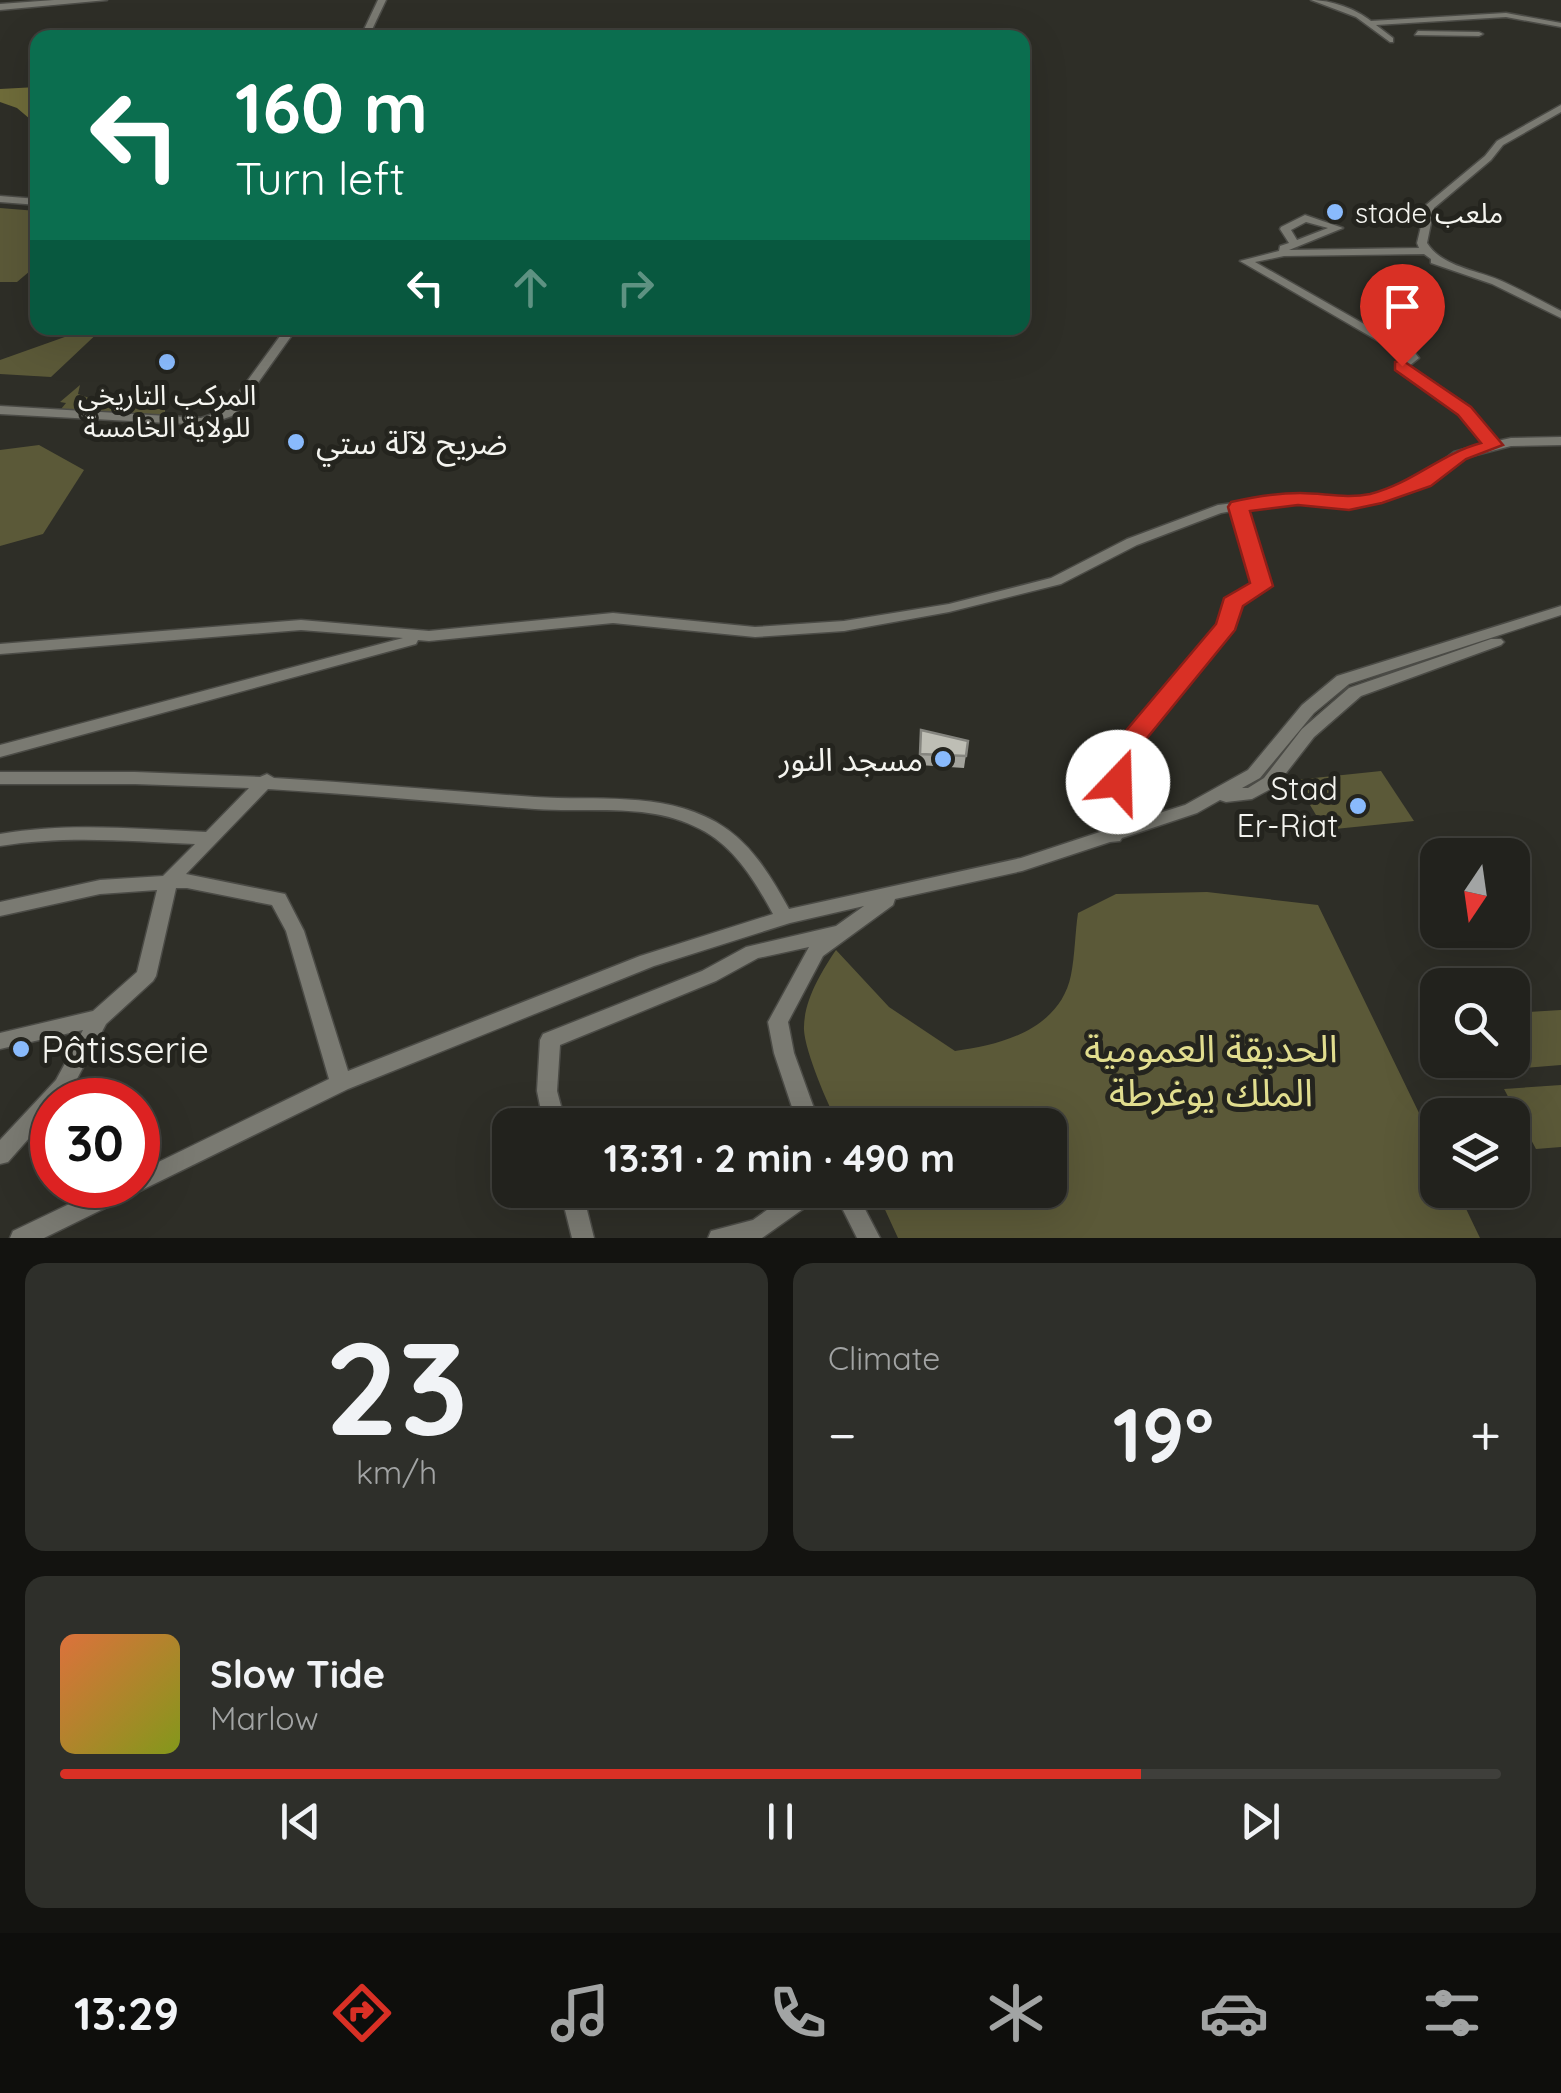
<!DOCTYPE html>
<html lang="en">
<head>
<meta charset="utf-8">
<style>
	body { margin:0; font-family:Quicksand,"Noto Sans Arabic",sans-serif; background:#2e2f2a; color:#f1f3f6; height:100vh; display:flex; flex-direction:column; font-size:38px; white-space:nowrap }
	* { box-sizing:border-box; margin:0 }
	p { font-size:32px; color:#a2a4a4 }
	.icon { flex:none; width:55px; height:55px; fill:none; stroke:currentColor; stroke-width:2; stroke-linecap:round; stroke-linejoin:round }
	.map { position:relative; height:1238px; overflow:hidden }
	.details { display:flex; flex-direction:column; gap:25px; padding:25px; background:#131310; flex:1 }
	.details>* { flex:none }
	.hud { position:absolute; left:30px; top:30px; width:1000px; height:305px; border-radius:20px; box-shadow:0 10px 40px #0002,0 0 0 2px #3f3f3b; background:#0b6e4f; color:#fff; overflow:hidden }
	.needle { width:65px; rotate:193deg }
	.controls { position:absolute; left:1420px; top:838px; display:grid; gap:20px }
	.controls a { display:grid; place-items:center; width:110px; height:110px; border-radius:20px; background:#22221d; box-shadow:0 10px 40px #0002,0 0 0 2px #3f3f3b; font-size:50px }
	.speed { position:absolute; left:30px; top:1078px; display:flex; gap:20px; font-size:50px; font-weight:700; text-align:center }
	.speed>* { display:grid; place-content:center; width:130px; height:130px; border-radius:50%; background:#22221d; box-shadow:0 10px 40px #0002,0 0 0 2px #3f3f3b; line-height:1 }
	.speed .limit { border:15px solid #d22; background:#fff; color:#111 }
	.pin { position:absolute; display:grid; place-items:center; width:85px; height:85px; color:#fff; margin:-102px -42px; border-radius:50% 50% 50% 0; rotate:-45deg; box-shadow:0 0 10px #0007 }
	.pin .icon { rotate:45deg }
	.me { position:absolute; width:110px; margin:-55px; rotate:21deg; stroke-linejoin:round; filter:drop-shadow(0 0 8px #0008) }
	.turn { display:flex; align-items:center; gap:35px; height:210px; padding:0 40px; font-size:45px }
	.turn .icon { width:130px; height:130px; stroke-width:2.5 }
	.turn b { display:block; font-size:70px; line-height:85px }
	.lanes { display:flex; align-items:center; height:95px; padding:0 40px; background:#0003; justify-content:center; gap:50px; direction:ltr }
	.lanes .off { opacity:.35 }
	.big { font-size:75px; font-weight:700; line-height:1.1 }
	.details .widget { flex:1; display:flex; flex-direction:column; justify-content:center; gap:15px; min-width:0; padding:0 35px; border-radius:20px; background:#2e2f2a }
	.details .dial { align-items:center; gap:0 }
	.dial b { font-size:130px; line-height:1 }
	.song { display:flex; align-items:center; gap:30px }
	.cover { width:120px; height:120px; border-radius:15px; background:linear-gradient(135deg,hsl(20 70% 55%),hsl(70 70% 35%)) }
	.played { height:10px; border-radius:5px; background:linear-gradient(90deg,#d93025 75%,#3f3f3b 75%) }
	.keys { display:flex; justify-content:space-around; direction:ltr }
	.heat { display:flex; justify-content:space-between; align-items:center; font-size:55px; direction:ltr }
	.details .tiles { flex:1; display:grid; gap:25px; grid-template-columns:1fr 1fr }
	.widget:last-child { grid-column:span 2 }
	.trip { position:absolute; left:492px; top:1108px; width:575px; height:100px; border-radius:20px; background:#22221d; box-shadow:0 10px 40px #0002,0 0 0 2px #3f3f3b; font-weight:700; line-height:100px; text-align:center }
	.tab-bar { display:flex; height:160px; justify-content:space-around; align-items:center; background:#0e0e0c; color:#a2a4a4 }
	.tab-bar .icon { width:70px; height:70px }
	.tab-bar .on { color:#d93025 }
	.tab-bar b { font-size:45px; color:#f1f3f6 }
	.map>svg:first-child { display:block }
	.green { fill:#5b5938 }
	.water { fill:#6f6c3a }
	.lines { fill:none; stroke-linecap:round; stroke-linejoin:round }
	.minor-casing { stroke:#4b4b46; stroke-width:3 }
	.secondary-casing { stroke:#4b4b46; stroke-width:3 }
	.minor { fill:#7a7a72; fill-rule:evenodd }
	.secondary { fill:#7a7a72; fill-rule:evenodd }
	.wall { fill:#a3a39c }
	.building { fill:#bebeb5; stroke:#85857f; stroke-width:2.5 }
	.route { fill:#d93025; stroke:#8d1f18; stroke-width:2.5 }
	.poi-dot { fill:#89bafc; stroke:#24241e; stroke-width:4 }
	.labels { text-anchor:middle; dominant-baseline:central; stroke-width:10; stroke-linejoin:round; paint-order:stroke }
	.far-poi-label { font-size:28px; fill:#f4f4ef; stroke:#24241e; text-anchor:start }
	.poi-label { font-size:32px; fill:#f4f4ef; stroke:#24241e; text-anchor:end }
	.near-park-label { font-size:38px; fill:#e1dd8e; stroke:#24241e }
	.near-poi-label { font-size:38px; fill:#f4f4ef; stroke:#24241e; text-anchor:start }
</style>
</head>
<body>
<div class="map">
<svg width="1561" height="1238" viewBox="0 0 1561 1238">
	<rect width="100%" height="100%" fill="#2e2e27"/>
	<g class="green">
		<path d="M 0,208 L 37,211 L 37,265 L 17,282 L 0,282 Z"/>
		<path d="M 90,328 L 103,328 L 51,377 L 0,374 L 0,360 Z"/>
		<path d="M 80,385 L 78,394 L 114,407 L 133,405 L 165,410 L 165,417 L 61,409 L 66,403 L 60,402 Z"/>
		<path d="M 39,445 L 84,470 L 43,534 L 0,546 L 0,450 Z"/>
		<path d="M 1381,771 L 1414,821 L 1325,830 L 1295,780 Z"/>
		<path d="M 1207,892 L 1318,905 L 1437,1150 L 1438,1190 L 1457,1190 L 1480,1238 L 898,1238 L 876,1190 L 1050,1190 L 1050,1125 L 839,1125 C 828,1106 805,1051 804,1030 C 803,1002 821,972 836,950 L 889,1007 L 955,1051 C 1002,1045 1060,1029 1071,975 C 1075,955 1075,933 1078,913 L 1116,894 Z"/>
		<path d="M 1561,1010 L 1561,1065 L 1497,1070 L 1492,1060 L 1512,1060 L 1513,1013 Z"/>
		<path d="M 1561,1085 L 1561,1147 L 1536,1149 L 1504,1089 Z"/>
	</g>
	<path class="water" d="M 37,87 L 37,125 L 17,108 L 0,102 L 0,89 Z"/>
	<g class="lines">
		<g class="minor-casing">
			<g id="minor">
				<path d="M 378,0 L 386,0 L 368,38 L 360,38 Z"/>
				<path d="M 1311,0 C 1331,0 1356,9 1371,21 L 1506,13 L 1561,23 L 1561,27 L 1506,17 L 1376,25 L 1393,38 L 1393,42 L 1390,42 L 1356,17 Z"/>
				<path d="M 1418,31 L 1479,32 L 1483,34 L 1479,36 L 1415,35 Z"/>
				<path d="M 1561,105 L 1561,112 L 1503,145 L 1491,160 L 1434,208 L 1427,243 C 1443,268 1479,270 1504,282 C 1523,291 1542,301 1561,311 L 1561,318 L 1492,284 L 1431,263 L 1431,259 L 1424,254 L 1284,256 L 1255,262 L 1415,353 L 1419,358 L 1409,366 L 1468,408 L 1497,441 L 1511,438 L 1561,437 L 1561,445 L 1511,446 L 1464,458 L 1429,485 L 1375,503 L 1349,508 L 1298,503 L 1246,510 L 1269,586 L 1239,605 L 1232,628 L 1130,753 L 1124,824 L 1185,805 L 1248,770 L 1302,705 L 1337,676 L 1561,606 L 1561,615 L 1349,684 L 1314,713 L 1260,778 L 1242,788 L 1248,788 L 1264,778 L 1302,729 L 1349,688 L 1491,639 L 1501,639 L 1504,642 L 1501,645 L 1361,696 L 1314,737 L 1276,786 L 1252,799 L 1226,802 L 1220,800 L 1197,813 L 1122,838 L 1120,841 L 1110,842 L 1022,871 L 895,899 L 893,905 L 823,956 L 788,1022 L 794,1053 L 820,1125 L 798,1125 L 774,1053 L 768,1022 L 809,947 L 758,958 L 716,981 L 560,1045 L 557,1091 L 566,1125 L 544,1125 L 537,1091 L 540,1040 L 543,1034 L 702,971 L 746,947 L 836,926 L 864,906 L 790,923 L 654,966 L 348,1089 L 44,1238 L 10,1238 L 13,1231 L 109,1185 L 138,1185 L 138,1172 L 329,1079 L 286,931 L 272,905 L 187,888 L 176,888 L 156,976 L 153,981 L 106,1024 L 70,1092 L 63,1100 L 52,1100 L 52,1112 L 8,1162 L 0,1164 L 0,1140 L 56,1080 L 83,1030 L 0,1049 L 0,1033 L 93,1011 L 137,972 L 157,890 L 100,894 L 0,916 L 0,902 L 100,880 L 163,876 L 195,844 C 129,841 65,835 0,846 L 0,834 C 69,822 137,829 206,832 L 249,788 L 135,784 L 0,784 L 0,772 L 135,772 L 260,777 L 267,774 L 274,778 C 361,783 448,791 535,797 C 595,801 661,791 716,822 C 750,841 771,876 789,909 L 1021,858 L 1106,830 L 1114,752 L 1220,624 L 1227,600 L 1254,584 L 1232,511 L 1221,513 L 1137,545 L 1061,584 L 949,612 L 844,631 L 755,637 L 613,623 L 429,641 L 418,640 L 416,644 L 0,757 L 0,745 L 403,638 L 301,630 L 0,654 L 0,644 L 301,620 L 429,631 L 613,613 L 755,627 L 844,621 L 949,604 L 1051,578 L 1127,539 L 1218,505 L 1298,495 L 1349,500 L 1372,496 L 1419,479 L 1454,452 L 1486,443 L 1460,414 L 1397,369 L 1397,363 L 1406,357 L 1240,261 L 1279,251 L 1280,246 L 1289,243 L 1280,229 L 1281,227 L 1305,215 L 1343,228 L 1289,250 L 1419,248 L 1417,243 L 1426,205 L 1485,156 L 1497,141 ZM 1306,222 L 1328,228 L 1297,240 L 1291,230 ZM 268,789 C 357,794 446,803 535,809 C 589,813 650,802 700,829 C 734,846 755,881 773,914 L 640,956 L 348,1071 L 304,931 L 285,894 L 186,874 Z"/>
				<path d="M 0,196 L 38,199 L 38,205 L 0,202 Z"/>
				<path d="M 286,328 L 297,328 L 240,408 L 232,416 L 206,425 L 0,414 L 0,406 L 201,418 L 224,410 L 232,402 Z"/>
				<path d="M 560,1190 L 582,1190 L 594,1238 L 572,1238 Z"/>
				<path d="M 795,1190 L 823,1190 L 820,1197 L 762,1238 L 708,1238 L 711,1231 L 753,1220 Z"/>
				<path d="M 833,1190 L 855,1190 L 880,1238 L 857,1238 Z"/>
			</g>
		</g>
		<g class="secondary-casing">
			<path id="secondary" d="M 54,0 L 107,0 L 0,10 L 0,4 Z"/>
		</g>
		<use href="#minor" class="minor"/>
		<use href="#secondary" class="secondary"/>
	</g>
	<path class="wall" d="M 921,730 L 968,741 L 964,768 L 919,765 Z"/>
	<path class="building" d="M 921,730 L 968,741 L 966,756 L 920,754 Z"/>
	<path class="route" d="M 1402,360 L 1471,407 L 1503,445 L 1466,459 L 1431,486 L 1382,503 L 1349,510 L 1298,505 L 1250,511 L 1273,586 L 1243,606 L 1235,630 L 1134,754 L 1127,788 L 1109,788 L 1105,782 L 1113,746 L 1216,624 L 1224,598 L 1250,583 L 1228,507 L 1231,502 C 1252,497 1278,493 1300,493 C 1324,493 1346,499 1370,494 C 1413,483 1440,454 1481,443 L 1458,415 L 1395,370 L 1395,362 Z"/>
	<g class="poi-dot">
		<circle cx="1335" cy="212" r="10"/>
		<circle cx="167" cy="362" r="10"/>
		<circle cx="296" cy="442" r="10"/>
		<circle cx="943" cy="759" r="10"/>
		<circle cx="1358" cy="806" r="10"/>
		<circle cx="21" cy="1049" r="10"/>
	</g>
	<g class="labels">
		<g class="far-poi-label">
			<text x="1355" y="212">stade ملعب</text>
			<text x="167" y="394" text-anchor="middle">المركب التاريخي<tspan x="167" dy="32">للولاية الخامسة</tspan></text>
		</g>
		<g class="poi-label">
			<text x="316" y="442" text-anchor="start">ضريح لآلة ستي</text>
			<text x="923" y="759">مسجد النور</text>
			<text x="1338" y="788">Stad<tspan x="1338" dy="37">Er-Riat</tspan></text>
		</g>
		<g class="near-park-label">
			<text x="1211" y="1048">الحديقة العمومية<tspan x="1211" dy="44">الملك يوغرطة</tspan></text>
		</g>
		<g class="near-poi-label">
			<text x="41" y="1049">Pâtisserie</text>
		</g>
	</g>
</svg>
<div class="controls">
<a><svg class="needle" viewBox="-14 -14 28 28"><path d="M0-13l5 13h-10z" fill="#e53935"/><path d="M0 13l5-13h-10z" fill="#a2a4a4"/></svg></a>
<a><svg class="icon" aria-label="search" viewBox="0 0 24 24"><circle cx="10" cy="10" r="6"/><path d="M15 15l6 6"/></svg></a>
<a><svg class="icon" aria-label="layers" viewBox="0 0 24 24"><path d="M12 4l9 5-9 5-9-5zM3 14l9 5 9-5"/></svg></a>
</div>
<div class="speed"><div class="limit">30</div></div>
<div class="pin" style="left:1402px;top:366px;background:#d93025"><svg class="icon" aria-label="arrive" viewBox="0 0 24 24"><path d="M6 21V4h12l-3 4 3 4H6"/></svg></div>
<svg class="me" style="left:1118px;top:782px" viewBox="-20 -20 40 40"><circle r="19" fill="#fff"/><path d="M0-13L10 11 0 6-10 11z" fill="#d93025"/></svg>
<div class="trip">13:31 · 2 min · 490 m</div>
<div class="hud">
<div class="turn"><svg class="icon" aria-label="left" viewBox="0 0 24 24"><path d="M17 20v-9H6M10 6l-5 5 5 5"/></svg><div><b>160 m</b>Turn left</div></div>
<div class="lanes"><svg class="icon" aria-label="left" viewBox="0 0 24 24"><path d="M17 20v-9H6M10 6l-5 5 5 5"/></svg><svg class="icon off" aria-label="ahead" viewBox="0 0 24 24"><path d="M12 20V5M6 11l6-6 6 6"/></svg><svg class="icon off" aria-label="right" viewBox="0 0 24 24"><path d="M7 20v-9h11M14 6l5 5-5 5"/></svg></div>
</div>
</div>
<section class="details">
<div class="tiles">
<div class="widget dial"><b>23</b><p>km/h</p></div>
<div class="widget"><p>Climate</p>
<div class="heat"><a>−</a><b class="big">19°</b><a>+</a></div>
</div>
<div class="widget">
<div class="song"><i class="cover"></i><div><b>Slow Tide</b><p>Marlow</p></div></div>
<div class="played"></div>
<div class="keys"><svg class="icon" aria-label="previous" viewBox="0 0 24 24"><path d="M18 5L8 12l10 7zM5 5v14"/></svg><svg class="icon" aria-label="pause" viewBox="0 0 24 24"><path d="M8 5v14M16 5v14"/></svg><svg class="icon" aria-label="next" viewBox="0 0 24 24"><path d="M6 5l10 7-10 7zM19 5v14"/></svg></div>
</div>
</div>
</section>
<nav class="tab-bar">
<b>13:29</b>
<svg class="icon on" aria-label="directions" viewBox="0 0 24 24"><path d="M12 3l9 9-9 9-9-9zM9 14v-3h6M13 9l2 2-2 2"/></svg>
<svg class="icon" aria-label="music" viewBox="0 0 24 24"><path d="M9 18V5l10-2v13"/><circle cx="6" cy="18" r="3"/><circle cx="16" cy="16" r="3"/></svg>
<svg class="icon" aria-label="phone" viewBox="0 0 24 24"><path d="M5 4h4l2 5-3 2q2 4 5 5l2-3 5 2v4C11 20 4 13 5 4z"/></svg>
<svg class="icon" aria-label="climate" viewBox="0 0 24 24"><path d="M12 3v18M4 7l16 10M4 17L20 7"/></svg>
<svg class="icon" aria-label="car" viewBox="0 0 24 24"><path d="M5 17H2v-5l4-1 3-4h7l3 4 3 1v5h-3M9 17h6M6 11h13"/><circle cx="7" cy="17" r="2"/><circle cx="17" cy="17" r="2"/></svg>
<svg class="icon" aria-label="filters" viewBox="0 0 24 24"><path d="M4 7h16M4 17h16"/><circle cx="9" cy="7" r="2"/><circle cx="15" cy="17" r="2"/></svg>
</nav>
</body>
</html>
